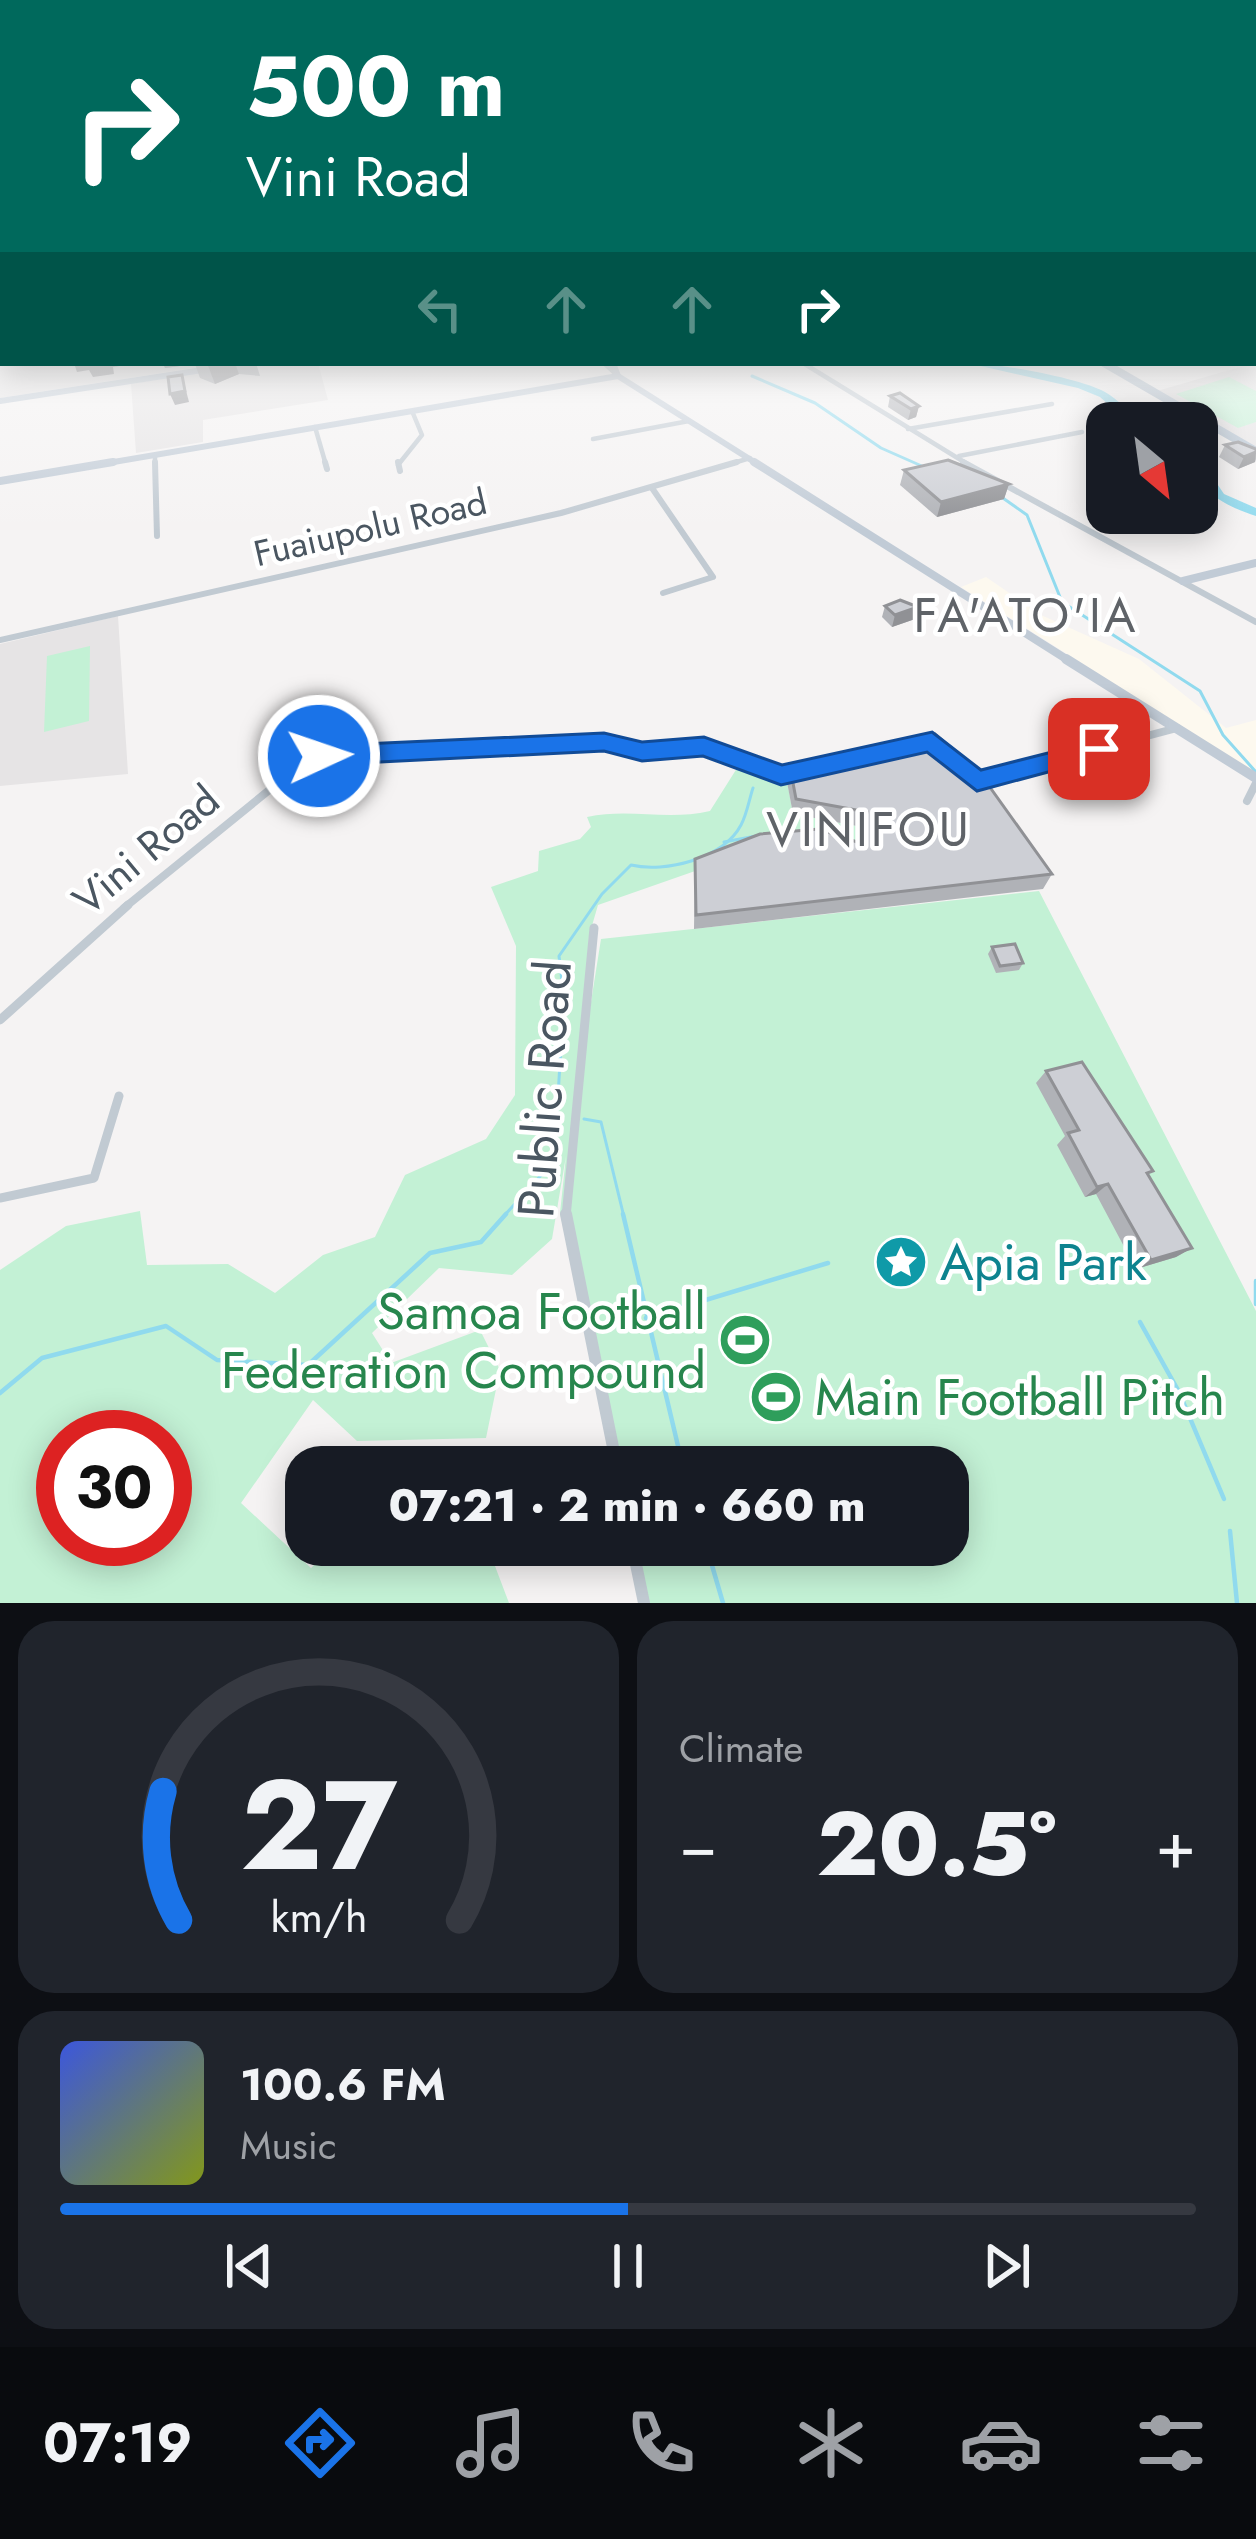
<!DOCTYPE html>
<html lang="en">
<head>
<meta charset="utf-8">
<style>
	body { margin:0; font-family:Jost,sans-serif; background:#20242c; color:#f1f3f6; height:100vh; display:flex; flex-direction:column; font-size:45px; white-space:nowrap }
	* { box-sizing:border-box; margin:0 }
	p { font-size:39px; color:#9ea1a6 }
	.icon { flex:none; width:66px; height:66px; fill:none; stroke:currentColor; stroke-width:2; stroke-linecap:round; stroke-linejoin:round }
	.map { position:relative; height:1603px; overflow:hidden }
	.details { display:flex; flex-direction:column; gap:18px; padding:18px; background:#0d0f14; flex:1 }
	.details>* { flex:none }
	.top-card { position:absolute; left:0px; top:0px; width:1257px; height:366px; box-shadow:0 6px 30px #0003; background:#00695c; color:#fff; overflow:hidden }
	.needle { width:78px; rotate:151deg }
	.controls { position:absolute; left:1086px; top:402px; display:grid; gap:24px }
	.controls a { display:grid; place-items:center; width:132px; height:132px; border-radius:24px; background:#171b24; box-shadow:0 6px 30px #0003; font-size:60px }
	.speed { position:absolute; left:36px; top:1410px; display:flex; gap:24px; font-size:60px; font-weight:700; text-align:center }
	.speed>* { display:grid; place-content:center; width:156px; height:156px; border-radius:50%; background:#171b24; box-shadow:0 6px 30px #0003; line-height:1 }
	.speed .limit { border:18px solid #d22; background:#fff; color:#111 }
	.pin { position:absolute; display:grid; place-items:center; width:102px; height:102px; color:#fff; margin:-51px; border-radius:24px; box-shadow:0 6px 18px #0006 }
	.me { position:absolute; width:132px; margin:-66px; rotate:87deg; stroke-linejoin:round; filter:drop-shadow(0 0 9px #0008) }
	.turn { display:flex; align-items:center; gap:42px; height:252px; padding:0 48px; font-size:54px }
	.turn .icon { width:156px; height:156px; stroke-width:2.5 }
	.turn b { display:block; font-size:84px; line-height:102px }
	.lanes { display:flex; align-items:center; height:114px; padding:0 48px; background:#0003; justify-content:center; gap:60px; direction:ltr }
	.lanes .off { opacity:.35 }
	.big { font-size:90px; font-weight:800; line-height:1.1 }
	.details .tile { flex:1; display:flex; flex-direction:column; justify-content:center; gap:18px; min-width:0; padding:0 42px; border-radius:36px; background:#20242c }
	.details .dial { align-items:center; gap:0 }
	.dial svg { height:312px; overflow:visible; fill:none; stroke:#363941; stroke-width:7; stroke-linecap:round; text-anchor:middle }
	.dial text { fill:#f1f3f6; stroke:none }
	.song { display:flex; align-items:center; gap:36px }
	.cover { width:144px; height:144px; border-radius:18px; background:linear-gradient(135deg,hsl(230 70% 55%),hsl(70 70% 35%)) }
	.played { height:12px; border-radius:6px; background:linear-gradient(90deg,#1a73e8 50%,#363941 50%) }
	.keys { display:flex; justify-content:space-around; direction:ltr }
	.heat { display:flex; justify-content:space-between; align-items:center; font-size:66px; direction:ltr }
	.details .tiles { flex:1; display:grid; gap:18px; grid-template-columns:1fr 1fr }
	.tile:last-child { grid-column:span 2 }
	.trip { position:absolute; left:285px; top:1446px; width:684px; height:120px; border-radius:36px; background:#171b24; box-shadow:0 6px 30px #0003; font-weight:800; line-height:120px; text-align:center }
	.tabs { display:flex; height:192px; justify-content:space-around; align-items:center; background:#090b0e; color:#9ea1a6 }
	.tabs .icon { width:84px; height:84px }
	.tabs .on { color:#1a73e8 }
	.tabs b { font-size:54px; color:#f1f3f6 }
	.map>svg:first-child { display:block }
	.commercial { fill:#fdf9ef }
	.education { fill:#e6e4e5 }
	.green { fill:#c3f1d5; fill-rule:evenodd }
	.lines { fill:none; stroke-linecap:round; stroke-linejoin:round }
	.stream-far1 { stroke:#90daee; stroke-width:3 }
	.stream { stroke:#90daee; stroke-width:4.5 }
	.river { fill:#90daee; fill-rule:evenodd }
	.street-far4 { stroke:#c1cad2; stroke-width:4.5 }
	.street-far3 { stroke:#c1cad2; stroke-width:6 }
	.street-far2 { stroke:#c1cad2; stroke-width:8 }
	.street-far1 { stroke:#c1cad2; stroke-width:9 }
	.street { stroke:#c1cad2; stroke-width:12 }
	.secondary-far2 { stroke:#c1cbd6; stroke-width:6 }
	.secondary-far1 { stroke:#c1cbd6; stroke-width:8 }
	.secondary { stroke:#c1cbd6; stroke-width:10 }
	.primary { stroke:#b3c2d1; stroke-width:8 }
	.wall { fill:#b0b2b7 }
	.shaded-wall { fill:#909195 }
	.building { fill:#cdcfd5; stroke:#909195; stroke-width:3 }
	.route { fill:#1a73e8; stroke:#114b97; stroke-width:3 }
	.labels { text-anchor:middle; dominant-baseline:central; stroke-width:9; stroke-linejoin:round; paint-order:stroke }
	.far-street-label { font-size:36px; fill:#4a5661; stroke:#fff }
	.street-label { font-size:42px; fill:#4a5661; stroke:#fff }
	.quarter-label { font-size:48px; letter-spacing:3px; fill:#5f6368; stroke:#fff }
	.near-street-label { font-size:51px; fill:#4a5661; stroke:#fff }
	.near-culture-label { font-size:51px; fill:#0d838f; stroke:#fff; text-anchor:start }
	.near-leisure-label { font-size:51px; fill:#27864d; stroke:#fff; text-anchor:end }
</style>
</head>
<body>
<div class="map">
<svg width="1256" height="1603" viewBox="0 0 1256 1603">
	<rect width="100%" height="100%" fill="#f5f3f3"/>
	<path class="commercial" d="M 986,577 L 1041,615 L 1139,659 L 1226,728 L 1256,720 L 1256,773 L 961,587 Z"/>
	<g class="education">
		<path d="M 0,306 L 3,363 L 226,363 L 0,398 Z"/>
		<path d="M 1256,360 L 1256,447 L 1157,391 L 1254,363 Z"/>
		<path d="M 257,363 L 318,363 L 328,400 L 203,420 L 203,442 L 136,453 L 131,384 Z"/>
		<path d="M 118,616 L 128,774 L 0,786 L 0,644 Z"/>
	</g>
	<g class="green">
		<path d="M 1229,377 L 1256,391 L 1256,422 L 1238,428 L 1176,394 Z"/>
		<path d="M 90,646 L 89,721 L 44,732 L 47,656 Z"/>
		<path d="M 739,765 L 787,781 L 793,814 L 862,827 L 855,858 L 758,849 L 598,905 L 589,936 L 584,1046 L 601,939 L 1039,891 L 1256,1311 L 1256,1603 L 645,1603 L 633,1545 L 948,1545 L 948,1467 L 616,1467 L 560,1213 L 566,1156 L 552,1239 L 512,1275 L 439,1268 L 372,1333 L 391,1363 L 480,1330 L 500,1370 L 486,1438 L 357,1441 L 313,1400 L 241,1503 L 311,1568 L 335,1545 L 487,1545 L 509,1603 L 0,1603 L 0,1270 L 66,1226 L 140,1211 L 147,1265 L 228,1264 L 275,1293 L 323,1255 L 375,1237 L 405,1175 L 486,1139 L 515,1095 L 516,946 L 491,887 L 538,871 L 539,851 L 580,839 L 591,827 L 587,817 C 630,808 667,821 710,811 ZM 63,1437 L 165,1437 L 165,1539 L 63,1539 Z"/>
	</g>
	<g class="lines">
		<g class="stream-far1">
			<path d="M 752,376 L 815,403 L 881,448 L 924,467"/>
			<path d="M 1000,496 L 1027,515 L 1062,602 L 1200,691 L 1223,735 L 1256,772"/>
			<path d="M 724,842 L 756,836"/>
			<path d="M 584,1119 L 601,1122 L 624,1217"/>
			<path d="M 503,1217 L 554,1161 L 564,998 L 559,956 L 602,894 L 631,865 C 665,873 723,859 741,825 C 747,814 749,800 753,788"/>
		</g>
		<g class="stream">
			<path d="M 623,1214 L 683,1467"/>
			<path d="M 1256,1281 L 1256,1304"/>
			<path d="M 646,1318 L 828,1263"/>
			<path d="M 1140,1322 L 1179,1392 L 1224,1499"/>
			<path d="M 0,1393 L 42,1358 L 166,1326 L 217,1360 L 308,1365 L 430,1253 L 481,1242 L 506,1214"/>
			<path d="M 1230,1531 L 1237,1603"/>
			<path d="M 706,1545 L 723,1603"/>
		</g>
		<g class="river">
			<path d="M 967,363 C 997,363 1080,378 1105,392 C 1118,399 1130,413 1140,423 L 1129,423 L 1100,397 L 1078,388 Z"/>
			<path d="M 1197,459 L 1201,460 L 1224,494 L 1256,508 L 1256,516 C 1227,506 1197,494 1197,459 Z"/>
		</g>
		<g class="street-far4">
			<path d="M 604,363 L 618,376"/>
			<path d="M 803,363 L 969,465"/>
			<path d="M 315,427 L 326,465"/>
			<path d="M 908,429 L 1052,404"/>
			<path d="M 593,439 L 689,421"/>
			<path d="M 155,455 L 155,465"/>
			<path d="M 959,456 L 1082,432"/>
			<path d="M 398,465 L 422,435 L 412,411"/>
			<path d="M 727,465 L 750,458"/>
		</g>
		<g class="street-far3">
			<path d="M 155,462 L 157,536"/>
			<path d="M 325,462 L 327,469"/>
			<path d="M 398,462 L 400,471"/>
			<path d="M 963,462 L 1256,622"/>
			<path d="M 652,488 L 713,577 L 663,593"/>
			<path d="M 0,640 L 561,513 L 737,462"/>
		</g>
		<g class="street-far2">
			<path d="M 977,781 L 1177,728"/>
			<path d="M 1247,801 L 1256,783"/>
			<path d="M 124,908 L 305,761 L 319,756 L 604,742 L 642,752 L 705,747 L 781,775 L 795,774"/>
		</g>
		<g class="street-far1">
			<path d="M 0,1020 L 128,905"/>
			<path d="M 0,1198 L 94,1178 L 119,1096"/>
			<path d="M 566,1217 L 594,928"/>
		</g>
		<g class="street">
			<path d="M 566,1214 L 617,1467"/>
			<path d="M 632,1545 L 644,1603"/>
		</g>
		<g class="secondary-far2">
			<path d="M 618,376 L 759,465"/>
			<path d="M 0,401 L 209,369"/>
			<path d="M 96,465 L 618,376 L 613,363"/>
		</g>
		<g class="secondary-far1">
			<path d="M 754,462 L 1071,662"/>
			<path d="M 0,481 L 113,462"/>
			<path d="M 1183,581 L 1256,563"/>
		</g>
		<path class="secondary" d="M 1066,659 L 1256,778"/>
		<path class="primary" d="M 1104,363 L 1256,451"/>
	</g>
	<g class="wall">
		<path d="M 163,363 L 256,363 L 260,376 L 239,374 L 215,384 L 200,378 L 195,364 L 165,368 Z"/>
		<path d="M 890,396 L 919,406 L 916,417 L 908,420 L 888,407 Z"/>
		<path d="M 1225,445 L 1256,449 L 1256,459 L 1255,462 L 1238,469 L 1219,457 Z"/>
		<path d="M 904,470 L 1009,484 L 1004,499 L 937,517 L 900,485 Z"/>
		<path d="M 885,606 L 918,607 L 915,619 L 892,627 L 882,617 Z"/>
		<path d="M 790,767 L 1052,874 L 1043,889 L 694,929 L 695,859 L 858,843 L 862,827 L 793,814 L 787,782 Z"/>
		<path d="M 992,947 L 1023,963 L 1019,970 L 996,973 L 988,954 Z"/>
		<path d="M 1046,1071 L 1149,1175 L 1192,1248 L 1176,1257 L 1136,1269 L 1096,1194 L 1085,1197 L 1057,1145 L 1065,1136 L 1036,1083 Z"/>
	</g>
	<g class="shaded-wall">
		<path d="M 74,363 L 140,363 L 113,367 L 114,374 L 93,377 L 89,370 L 77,372 Z"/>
		<path d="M 163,363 L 194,363 L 195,364 L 165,368 Z"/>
		<path d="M 207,363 L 235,363 L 239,374 L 215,384 Z"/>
		<path d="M 182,375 L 189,402 L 175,405 L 170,394 Z"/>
		<path d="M 919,406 L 916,417 L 908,420 L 911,409 Z"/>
		<path d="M 1256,452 L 1255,462 L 1238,469 L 1244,457 Z"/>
		<path d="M 1009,484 L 1004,499 L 937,517 L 941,502 Z"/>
		<path d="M 918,607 L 915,619 L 892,627 L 895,615 Z"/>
		<path d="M 1108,1184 L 1096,1194 L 1085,1197 L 1097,1187 Z"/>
		<path d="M 1192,1248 L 1176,1257 L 1136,1269 L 1151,1260 Z"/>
	</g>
	<g class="building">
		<path d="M 182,375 L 185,391 L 170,394 L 168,377 Z"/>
		<path d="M 900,393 L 919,406 L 911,409 L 890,396 Z"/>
		<path d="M 1238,442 L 1256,449 L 1256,452 L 1244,457 L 1225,445 Z"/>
		<path d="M 948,460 L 1009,484 L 941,502 L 904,470 Z"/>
		<path d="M 900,600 L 918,607 L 895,615 L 885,606 Z"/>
		<path d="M 935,734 L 979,772 L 1052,874 L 696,915 L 695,859 L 760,834 L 819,829 L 860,843 L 867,812 L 796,799 L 790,767 Z"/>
		<path d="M 1015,944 L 1023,963 L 1000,966 L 992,947 Z"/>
		<path d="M 1082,1062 L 1153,1171 L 1147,1173 L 1192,1248 L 1151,1260 L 1108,1184 L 1097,1187 L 1068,1133 L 1079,1130 L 1046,1071 Z"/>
	</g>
	<linearGradient id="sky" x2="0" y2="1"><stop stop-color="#85c3ea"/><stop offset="0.58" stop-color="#fafafa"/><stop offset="1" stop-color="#fafafa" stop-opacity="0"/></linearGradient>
	<rect width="1256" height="531" fill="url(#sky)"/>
	<path class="route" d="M 932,732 L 981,770 L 1099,740 L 1112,749 L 1108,756 L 977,791 L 927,752 L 781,785 L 703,756 L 642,761 L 604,751 L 319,765 L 306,756 L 319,746 L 604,733 L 642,742 L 704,737 L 782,765 Z"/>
	<defs>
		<g id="sight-disc" transform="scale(2.7)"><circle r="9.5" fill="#0f9aa8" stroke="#fff"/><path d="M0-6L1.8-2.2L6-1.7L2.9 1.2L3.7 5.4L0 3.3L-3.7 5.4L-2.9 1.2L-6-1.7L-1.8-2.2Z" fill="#fff"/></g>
		<g id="stadium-disc" transform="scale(2.7)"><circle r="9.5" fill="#2e9e5b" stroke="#fff"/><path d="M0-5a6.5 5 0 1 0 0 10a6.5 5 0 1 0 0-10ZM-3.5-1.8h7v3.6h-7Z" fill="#fff"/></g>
	</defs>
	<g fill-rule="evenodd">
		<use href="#sight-disc" x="901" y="1262"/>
		<use href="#stadium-disc" x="745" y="1340"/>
		<use href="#stadium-disc" x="776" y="1397"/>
	</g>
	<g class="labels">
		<g class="far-street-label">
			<text transform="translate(370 527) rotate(-13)">Fuaiupolu Road</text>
		</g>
		<g class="street-label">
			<text transform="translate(146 850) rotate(-40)">Vini Road</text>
		</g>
		<g class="quarter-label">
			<text x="1026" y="615">FA'ATO'IA</text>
			<text x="869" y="829">VINIFOU</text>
		</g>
		<g class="near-street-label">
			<text transform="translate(544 1089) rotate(-86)">Public Road</text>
		</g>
		<g class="near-culture-label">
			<text x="940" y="1262">Apia Park</text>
		</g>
		<g class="near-leisure-label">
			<text x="706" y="1311">Samoa Football<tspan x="706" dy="59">Federation Compound</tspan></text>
			<text x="815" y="1397" text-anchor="start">Main Football Pitch</text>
		</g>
	</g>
</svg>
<div class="controls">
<a><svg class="needle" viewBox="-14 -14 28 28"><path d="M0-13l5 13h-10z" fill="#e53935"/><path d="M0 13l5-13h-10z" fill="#9ea1a6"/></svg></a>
</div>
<div class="speed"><div class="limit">30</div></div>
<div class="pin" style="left:1099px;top:749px;background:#d93025"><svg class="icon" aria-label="arrive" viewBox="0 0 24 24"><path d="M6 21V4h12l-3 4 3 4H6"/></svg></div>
<svg class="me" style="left:319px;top:756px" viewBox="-20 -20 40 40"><circle r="17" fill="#1a73e8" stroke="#fff" stroke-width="3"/><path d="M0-11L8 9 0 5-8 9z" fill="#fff"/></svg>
<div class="trip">07:21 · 2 min · 660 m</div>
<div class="top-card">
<div class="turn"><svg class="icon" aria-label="right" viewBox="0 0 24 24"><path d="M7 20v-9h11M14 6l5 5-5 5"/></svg><div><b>500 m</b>Vini Road</div></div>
<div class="lanes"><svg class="icon off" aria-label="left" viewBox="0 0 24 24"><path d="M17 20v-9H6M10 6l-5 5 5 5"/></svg><svg class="icon off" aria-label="ahead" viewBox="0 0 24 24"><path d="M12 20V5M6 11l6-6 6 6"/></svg><svg class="icon off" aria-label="ahead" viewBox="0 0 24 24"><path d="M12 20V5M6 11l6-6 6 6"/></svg><svg class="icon" aria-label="right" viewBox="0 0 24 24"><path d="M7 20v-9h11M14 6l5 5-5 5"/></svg></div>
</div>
</div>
<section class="details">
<div class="tiles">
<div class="tile dial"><svg viewBox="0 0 100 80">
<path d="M14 69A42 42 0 1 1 86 69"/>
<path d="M14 69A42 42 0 0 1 10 36" stroke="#1a73e8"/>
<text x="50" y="56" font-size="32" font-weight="700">27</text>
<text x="50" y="72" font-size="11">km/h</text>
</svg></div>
<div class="tile"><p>Climate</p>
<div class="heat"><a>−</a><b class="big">20.5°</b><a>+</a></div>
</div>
<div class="tile">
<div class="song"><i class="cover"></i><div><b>100.6 FM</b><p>Music</p></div></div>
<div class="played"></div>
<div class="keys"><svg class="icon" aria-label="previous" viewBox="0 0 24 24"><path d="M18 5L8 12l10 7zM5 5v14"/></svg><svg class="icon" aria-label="pause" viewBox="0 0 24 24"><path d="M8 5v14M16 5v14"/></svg><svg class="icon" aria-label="next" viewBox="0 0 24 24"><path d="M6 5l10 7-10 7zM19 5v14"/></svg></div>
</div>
</div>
</section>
<nav class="tabs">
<b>07:19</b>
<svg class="icon on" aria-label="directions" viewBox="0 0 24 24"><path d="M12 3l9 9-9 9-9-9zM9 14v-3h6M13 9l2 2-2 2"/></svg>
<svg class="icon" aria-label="music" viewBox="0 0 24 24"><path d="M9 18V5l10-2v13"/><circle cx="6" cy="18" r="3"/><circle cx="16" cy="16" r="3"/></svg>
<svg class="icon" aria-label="phone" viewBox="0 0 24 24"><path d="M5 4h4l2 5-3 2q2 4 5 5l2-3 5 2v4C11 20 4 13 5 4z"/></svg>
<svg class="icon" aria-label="climate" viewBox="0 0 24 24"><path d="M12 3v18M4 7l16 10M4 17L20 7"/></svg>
<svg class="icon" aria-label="car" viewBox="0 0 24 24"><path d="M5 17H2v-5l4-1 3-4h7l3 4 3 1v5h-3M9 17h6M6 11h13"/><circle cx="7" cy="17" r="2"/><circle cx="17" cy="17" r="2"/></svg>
<svg class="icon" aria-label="filters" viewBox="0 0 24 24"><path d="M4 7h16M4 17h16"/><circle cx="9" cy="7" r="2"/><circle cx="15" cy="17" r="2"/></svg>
</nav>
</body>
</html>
